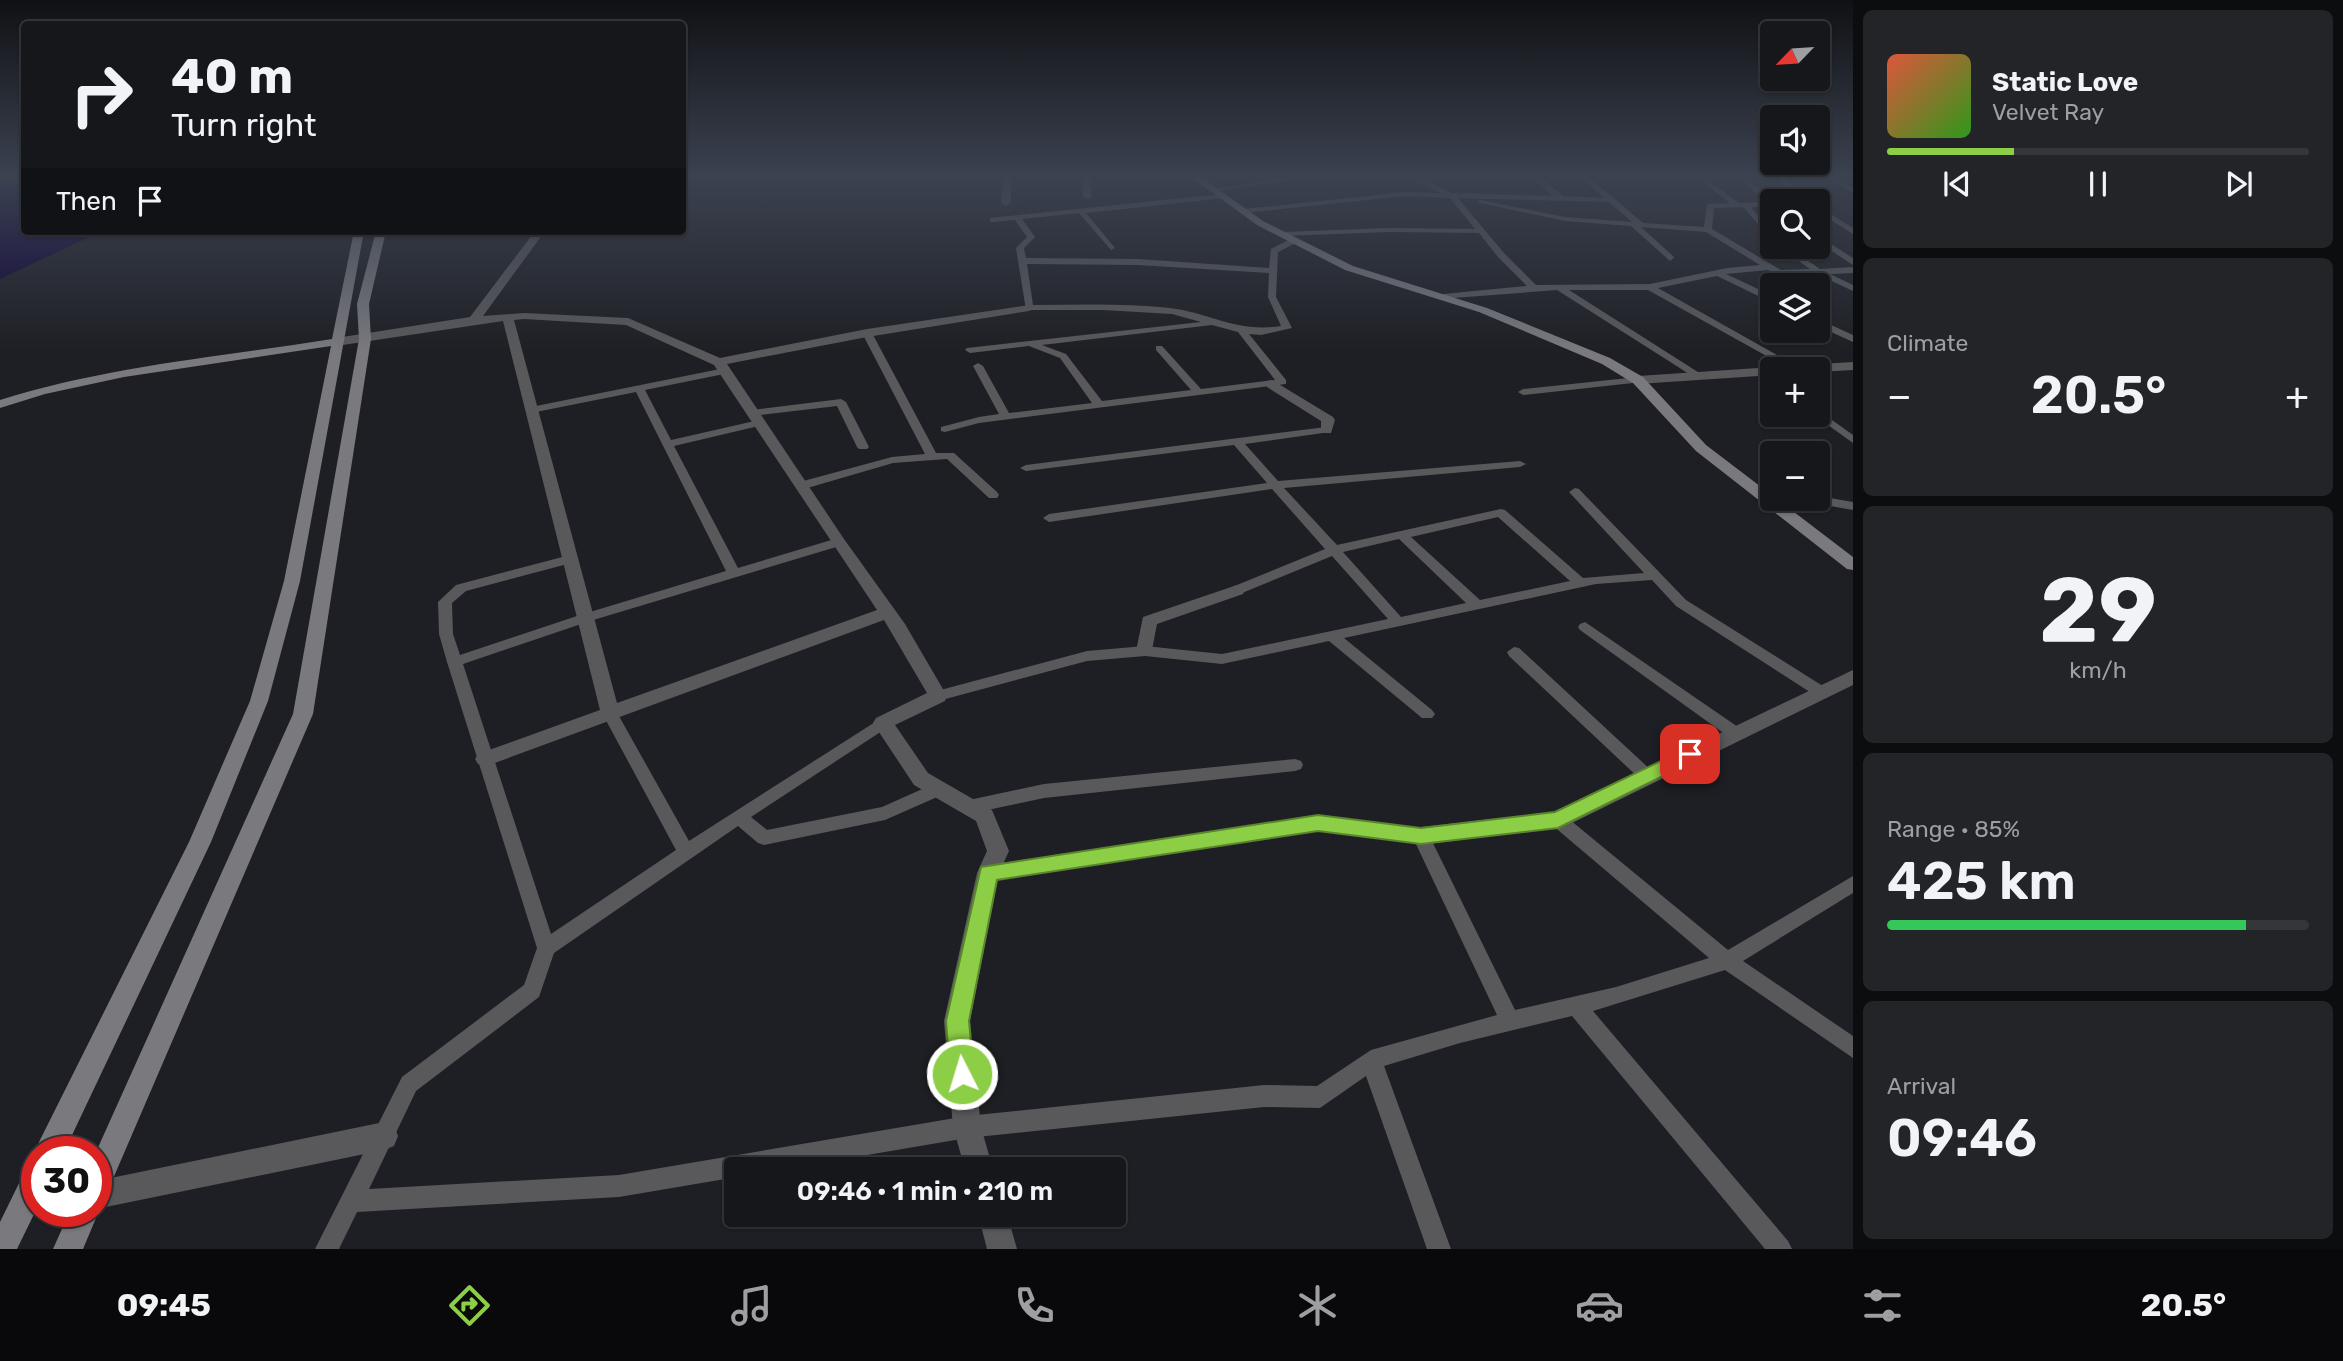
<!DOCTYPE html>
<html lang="en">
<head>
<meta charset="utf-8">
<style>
	body { margin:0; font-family:Rubik,sans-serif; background:#232428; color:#f1f3f6; height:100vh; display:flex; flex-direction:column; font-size:26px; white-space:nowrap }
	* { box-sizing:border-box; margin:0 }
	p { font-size:23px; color:#9e9fa3 }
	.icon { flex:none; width:38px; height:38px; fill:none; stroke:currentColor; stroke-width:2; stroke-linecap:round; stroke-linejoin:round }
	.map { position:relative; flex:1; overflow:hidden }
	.panel { display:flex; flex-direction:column; gap:10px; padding:10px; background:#0c0d0f; width:490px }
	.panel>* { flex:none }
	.banner { position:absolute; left:21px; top:21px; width:665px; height:214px; border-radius:7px; box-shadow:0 2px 5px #0004,0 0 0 2px #35363a; background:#16171b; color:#f1f3f6; overflow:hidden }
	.needle { width:46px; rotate:245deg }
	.controls { position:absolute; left:1760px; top:21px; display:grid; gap:14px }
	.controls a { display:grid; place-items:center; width:70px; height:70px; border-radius:7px; background:#16171b; box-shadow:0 2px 5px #0004,0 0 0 2px #35363a; font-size:35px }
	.speed { position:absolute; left:21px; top:1136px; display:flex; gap:14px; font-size:35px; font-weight:700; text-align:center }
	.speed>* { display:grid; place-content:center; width:91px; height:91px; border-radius:50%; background:#16171b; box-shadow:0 2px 5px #0004,0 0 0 2px #35363a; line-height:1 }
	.speed .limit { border:10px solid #d22; background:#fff; color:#111 }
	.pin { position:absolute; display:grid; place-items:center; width:60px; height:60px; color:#fff; margin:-30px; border-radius:14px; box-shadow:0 4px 10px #0006 }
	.me { position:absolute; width:77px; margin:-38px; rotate:355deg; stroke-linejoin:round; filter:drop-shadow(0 0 5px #0008) }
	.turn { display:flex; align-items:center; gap:24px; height:147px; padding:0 35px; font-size:32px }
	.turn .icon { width:91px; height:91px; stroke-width:2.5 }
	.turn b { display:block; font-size:49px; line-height:60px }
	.then { display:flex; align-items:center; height:66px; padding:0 35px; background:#0003; gap:14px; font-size:26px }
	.big { font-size:52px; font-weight:600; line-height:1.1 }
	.panel .widget { flex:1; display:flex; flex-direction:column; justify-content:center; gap:10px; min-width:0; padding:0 24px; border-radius:10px; background:#232428 }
	.panel .dial { align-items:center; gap:0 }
	.dial b { font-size:91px; line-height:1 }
	.song { display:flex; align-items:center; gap:21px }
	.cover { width:84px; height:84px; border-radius:10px; background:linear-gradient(135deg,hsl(10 70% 55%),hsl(110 70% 35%)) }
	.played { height:7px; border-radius:4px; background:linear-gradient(90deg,#8cce45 30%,#35363a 30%) }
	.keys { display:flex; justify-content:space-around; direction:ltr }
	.heat { display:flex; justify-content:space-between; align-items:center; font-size:38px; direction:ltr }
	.charge { height:10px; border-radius:5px; background:linear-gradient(90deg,#34c759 85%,#35363a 0) }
	.trip { position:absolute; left:724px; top:1157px; width:402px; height:70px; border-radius:7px; background:#16171b; box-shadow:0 2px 5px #0004,0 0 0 2px #35363a; font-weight:600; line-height:70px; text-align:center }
	.menu { display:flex; height:112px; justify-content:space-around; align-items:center; background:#09090b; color:#9e9fa3 }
	.menu .icon { width:49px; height:49px }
	.menu .current { color:#8cce45 }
	.menu b { font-size:32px; color:#f1f3f6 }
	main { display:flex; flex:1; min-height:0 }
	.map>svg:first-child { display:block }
	.water { fill:#0f033b }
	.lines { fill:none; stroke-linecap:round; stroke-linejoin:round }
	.lane { fill:#59595c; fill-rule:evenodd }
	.street { fill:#59595c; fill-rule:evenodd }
	.secondary { fill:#79797e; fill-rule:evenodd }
	.route { fill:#8cce45; stroke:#5b862d; stroke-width:2 }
</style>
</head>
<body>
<main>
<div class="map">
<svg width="1853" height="1249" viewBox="0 0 1853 1249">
	<rect width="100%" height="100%" fill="#1e1f24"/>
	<path class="water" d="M 0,177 L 24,177 L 24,231 L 102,231 L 0,279 Z"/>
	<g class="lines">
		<g class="lane">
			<path d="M 1289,177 L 1310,177 L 1212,192 L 1208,190 Z"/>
			<path d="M 1410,177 L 1420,177 L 1451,193 L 1553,196 L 1533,177 L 1541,177 L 1563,196 L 1604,198 L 1581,177 L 1589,177 L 1643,223 L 1704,227 L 1707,204 L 1730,203 L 1696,177 L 1704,177 L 1739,203 L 1767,202 L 1736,177 L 1744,177 L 1775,201 L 1773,201 L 1773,206 L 1751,207 L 1773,234 L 1773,241 L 1743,207 L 1714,208 L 1712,229 L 1781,270 L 1810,269 L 1779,247 L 1788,247 L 1820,269 L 1853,267 L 1853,273 L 1830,274 L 1853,285 L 1853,291 L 1817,274 L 1779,276 L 1768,270 L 1726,274 L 1773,296 L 1773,303 L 1717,276 L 1658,288 L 1802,369 L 1790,369 L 1648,290 L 1569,290 L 1701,374 L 1701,378 L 1697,379 L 1557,290 L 1440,299 L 1439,297 L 1443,294 L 1527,286 L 1498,257 L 1479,233 L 1390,232 L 1281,236 L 1277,234 L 1281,232 L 1390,228 L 1475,229 L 1450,198 L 1405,196 L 1243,213 L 1239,211 L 1243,209 L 1405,192 L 1441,193 ZM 1458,198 L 1609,202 L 1632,222 L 1565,217 L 1480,200 L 1476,202 L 1565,221 L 1631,226 L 1670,261 L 1674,258 L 1673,256 L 1641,227 L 1706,232 L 1760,265 L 1727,268 L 1650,284 L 1536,285 L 1504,253 Z"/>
			<path d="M 1639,177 L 1652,177 L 1653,178 L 1649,180 Z"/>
			<path d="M 1774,177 L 1782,177 L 1814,201 L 1806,201 Z"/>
			<path d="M 1828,177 L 1836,177 L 1853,188 L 1853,193 Z"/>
			<path d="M 1222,194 L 1226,196 L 1225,198 L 1086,213 L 1115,248 L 1111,250 L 1079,213 L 1022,219 L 1035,237 L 1024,248 L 1026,258 L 1138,259 L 1269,268 L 1271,249 L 1290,239 L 1296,239 L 1296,243 L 1278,252 L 1276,297 L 1292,328 L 1261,335 L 1249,334 L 1286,380 L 1286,384 L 979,423 L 945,432 L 941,431 L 941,427 L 979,417 L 999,414 L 973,366 L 978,363 L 983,366 L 1009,413 L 1092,403 L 1060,358 L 1029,346 L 970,353 L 965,350 L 967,348 L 1201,322 L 1172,314 L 1103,310 L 1026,310 L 1016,248 L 1027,237 L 1015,220 L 993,222 L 990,222 L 990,218 ZM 1027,264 L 1138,265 L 1269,273 L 1268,297 L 1281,326 C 1236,333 1211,313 1170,308 C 1124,303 1079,305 1033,305 ZM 1212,325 L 1238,332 L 1275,380 L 1201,389 L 1162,346 L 1156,346 L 1156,350 L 1191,390 L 1102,401 L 1066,354 L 1042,345 Z"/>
			<path d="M 1818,206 L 1853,228 L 1853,234 L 1818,212 Z"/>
			<path d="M 1818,236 L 1853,258 L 1853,265 L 1818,242 Z"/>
			<path d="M 1818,319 L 1853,335 L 1853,342 L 1818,326 Z"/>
			<path d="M 867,330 L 872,333 L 936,453 L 954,453 L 997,492 L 999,495 L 997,498 L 989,498 L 947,459 L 893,463 L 804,489 L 796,489 L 796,483 L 892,457 L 925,454 L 862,333 Z"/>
			<path d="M 725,368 L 729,369 L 729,373 L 645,390 L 671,440 L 759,420 L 764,423 L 763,425 L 674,446 L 738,568 L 838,538 L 844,542 L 843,545 L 590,621 L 463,664 L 551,934 L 676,850 L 602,713 L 605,709 L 615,709 L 689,841 L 883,717 L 888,719 L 891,723 L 888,727 L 751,817 L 767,830 L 882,807 L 938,782 L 944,784 L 946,789 L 944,794 L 885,820 L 764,845 L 758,843 L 738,826 L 554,953 L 539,997 L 416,1091 L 369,1189 L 619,1175 L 967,1116 L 1264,1085 L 1317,1086 L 1371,1050 L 1497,1015 L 1415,842 L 1318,830 L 988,881 L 982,878 L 979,873 L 982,868 L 988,865 L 1318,816 L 1421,829 L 1427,831 L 1515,1010 L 1616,987 L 1709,958 L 1552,825 L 1550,820 L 1552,815 L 1558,813 L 1564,815 L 1728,950 L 1853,876 L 1853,893 L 1743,961 L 1853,1036 L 1853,1058 L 1725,970 L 1593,1011 L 1788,1241 L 1792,1249 L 1765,1249 L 1572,1016 L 1460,1043 L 1384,1066 L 1451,1249 L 1427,1249 L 1366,1076 L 1320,1108 L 1264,1107 L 967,1138 L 785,1169 L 737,1169 L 737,1177 L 619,1197 L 357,1212 L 339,1249 L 315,1249 L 402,1077 L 524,985 L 537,948 L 447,662 L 439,634 L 438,602 L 456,585 L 570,555 L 576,559 L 575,562 L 466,591 L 452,603 L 453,634 L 460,655 L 580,615 L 726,571 L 636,392 L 531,413 L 526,410 L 531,407 Z"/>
			<path d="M 1638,377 L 1643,380 L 1642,382 L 1523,395 L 1518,392 L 1523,389 Z"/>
			<path d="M 841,399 L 846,402 L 869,447 L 867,449 L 859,449 L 857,447 L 837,406 L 752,416 L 747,413 L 752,410 Z"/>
			<path d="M 1818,410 L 1853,435 L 1853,443 L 1814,415 L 1818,415 Z"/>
			<path d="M 1326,427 L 1332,430 L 1330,432 L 1245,444 L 1278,481 L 1520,461 L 1526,464 L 1520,467 L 1284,488 L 1337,545 L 1501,509 L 1505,510 L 1583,578 L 1644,573 L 1569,492 L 1575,488 L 1579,489 L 1686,600 L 1826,688 L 1829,692 L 1826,696 L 1816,696 L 1676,606 L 1652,580 L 1596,584 L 1344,638 L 1432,710 L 1435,714 L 1432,718 L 1422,718 L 1329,641 L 1222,664 L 1145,656 L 1087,661 L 938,701 L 933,700 L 930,696 L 933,692 L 1087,651 L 1145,646 L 1222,654 L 1388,619 L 1332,556 L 1242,593 L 1232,593 L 1230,590 L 1232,587 L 1325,549 L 1272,489 L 1049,522 L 1043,518 L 1049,514 L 1267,483 L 1234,445 L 1026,471 L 1020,468 L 1026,465 ZM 1498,517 L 1570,581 L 1480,600 L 1411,537 ZM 1399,539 L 1466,603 L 1401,617 L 1343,552 Z"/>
			<path d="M 1818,496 L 1853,502 L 1853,510 L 1813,503 L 1807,499 L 1818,499 Z"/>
			<path d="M 1585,622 L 1741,729 L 1743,733 L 1741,737 L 1729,737 L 1580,630 L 1578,627 L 1580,624 Z"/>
			<path d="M 1514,647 L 1519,648 L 1652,771 L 1654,775 L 1652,779 L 1646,781 L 1640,779 L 1509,656 L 1507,652 Z"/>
			<path d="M 1295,759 L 1301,761 L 1303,765 L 1301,769 L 1295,771 L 1044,798 L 969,814 L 963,812 L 961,807 L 963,802 L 969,800 L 1044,784 Z"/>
		</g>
		<g class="street">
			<path d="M 1003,177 L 1011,177 L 1011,203 L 1006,206 L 1001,203 Z"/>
			<path d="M 1082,177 L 1091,177 L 1091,199 L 1083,197 Z"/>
			<path d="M 535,231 L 545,231 L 483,316 L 524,313 L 628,318 L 720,358 L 867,329 L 1029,305 L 1035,308 L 1029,311 L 867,337 L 727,364 L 844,539 L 905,624 L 947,696 L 945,701 L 895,725 L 928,773 L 992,810 L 1009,851 L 999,873 L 970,1021 L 981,1127 L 993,1169 L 965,1169 L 953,1127 L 944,1021 L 977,873 L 987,851 L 976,821 L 914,785 L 873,723 L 876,718 L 927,693 L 884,620 L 492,764 L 485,767 L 478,764 L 475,759 L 478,754 L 600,710 L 503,321 L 336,346 L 330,342 L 336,338 L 470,317 ZM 524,319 L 626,325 L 714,365 L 877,610 L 617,703 L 514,320 Z"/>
			<path d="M 1853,362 L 1853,370 L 1818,372 L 1818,369 L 1797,369 L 1803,365 Z"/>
			<path d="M 1773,367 L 1778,369 L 1773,369 L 1773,375 L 1638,384 L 1632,380 L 1638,376 Z"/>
			<path d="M 1272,380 L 1333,417 L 1335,420 L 1331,433 L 1321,433 L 1321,421 L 1267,387 L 1267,381 Z"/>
			<path d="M 1237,585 L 1245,590 L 1243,594 L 1157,624 L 1151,655 L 1139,655 L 1136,651 L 1143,617 Z"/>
			<path d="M 1853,670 L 1853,685 L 1566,826 L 1421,845 L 1413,842 L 1410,836 L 1413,830 L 1421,827 L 1555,812 Z"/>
			<path d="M 384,1122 L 394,1126 L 398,1136 L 394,1146 L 384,1150 L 96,1209 L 96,1181 Z"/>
			<path d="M 978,1214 L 1007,1214 L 1017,1249 L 987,1249 Z"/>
		</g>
		<g class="secondary">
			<path d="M 1191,177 L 1201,177 L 1263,221 L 1353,266 L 1487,308 L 1610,358 L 1643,377 L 1706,445 L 1773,496 L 1773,499 L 1777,499 L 1853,557 L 1853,570 L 1847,569 L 1696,451 L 1633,383 L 1602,364 L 1479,312 L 1345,270 L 1257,225 Z"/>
			<path d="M 354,231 L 364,231 L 300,581 L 268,701 L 211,842 L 64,1152 L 37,1152 L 37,1156 L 35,1152 L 39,1142 L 189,842 L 250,701 L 284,581 L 331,346 L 124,377 L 45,394 L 0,408 L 0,400 C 108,366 221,357 332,339 Z"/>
			<path d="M 376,231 L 386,231 L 369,304 L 371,339 L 313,714 L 106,1195 L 96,1199 L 96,1152 L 293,714 L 359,339 L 357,304 Z"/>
			<path d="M 37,1163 L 37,1208 L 17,1249 L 0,1249 L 0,1222 L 27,1167 Z"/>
			<path d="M 96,1203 L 99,1211 L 83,1249 L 53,1249 L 70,1211 L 96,1211 Z"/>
		</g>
	</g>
	<linearGradient id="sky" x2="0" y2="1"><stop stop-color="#101114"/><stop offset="0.5" stop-color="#3b4250"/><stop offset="1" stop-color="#3b4250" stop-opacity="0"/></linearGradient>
	<rect width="1853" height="352" fill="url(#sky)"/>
	<path class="route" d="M 1690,747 L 1697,749 L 1700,754 L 1697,759 L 1558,828 L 1421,844 L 1318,831 L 997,880 L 969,1021 L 974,1074 L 970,1082 L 962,1086 L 954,1082 L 950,1074 L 946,1021 L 981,867 L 1318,815 L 1421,828 L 1555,812 Z"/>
</svg>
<div class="controls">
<a><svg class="needle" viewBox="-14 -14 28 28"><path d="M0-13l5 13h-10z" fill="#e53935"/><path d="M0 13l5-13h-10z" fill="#9e9fa3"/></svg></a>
<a><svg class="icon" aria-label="sound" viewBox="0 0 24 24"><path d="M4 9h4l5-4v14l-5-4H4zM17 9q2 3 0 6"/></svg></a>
<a><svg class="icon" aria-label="search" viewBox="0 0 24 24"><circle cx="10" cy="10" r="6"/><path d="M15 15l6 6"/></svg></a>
<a><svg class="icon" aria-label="layers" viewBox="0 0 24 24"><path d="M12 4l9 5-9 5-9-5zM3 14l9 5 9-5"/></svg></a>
<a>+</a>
<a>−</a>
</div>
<div class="speed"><div class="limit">30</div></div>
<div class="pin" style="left:1690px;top:754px;background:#d93025"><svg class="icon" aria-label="arrive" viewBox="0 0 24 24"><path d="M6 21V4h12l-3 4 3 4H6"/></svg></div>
<svg class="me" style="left:962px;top:1074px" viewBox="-20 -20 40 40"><circle r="17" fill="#8cce45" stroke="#fff" stroke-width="3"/><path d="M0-11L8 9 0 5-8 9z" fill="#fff"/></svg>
<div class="trip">09:46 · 1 min · 210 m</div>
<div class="banner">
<div class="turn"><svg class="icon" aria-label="right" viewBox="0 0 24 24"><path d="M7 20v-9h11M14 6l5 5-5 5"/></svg><div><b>40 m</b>Turn right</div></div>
<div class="then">Then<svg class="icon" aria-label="arrive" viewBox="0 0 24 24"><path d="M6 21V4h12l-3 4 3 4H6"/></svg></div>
</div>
</div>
<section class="panel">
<div class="widget">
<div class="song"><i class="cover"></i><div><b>Static Love</b><p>Velvet Ray</p></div></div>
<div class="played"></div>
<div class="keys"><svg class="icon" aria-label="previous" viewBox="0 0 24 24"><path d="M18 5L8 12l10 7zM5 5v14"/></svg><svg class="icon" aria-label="pause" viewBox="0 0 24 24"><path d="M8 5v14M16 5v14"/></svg><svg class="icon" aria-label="next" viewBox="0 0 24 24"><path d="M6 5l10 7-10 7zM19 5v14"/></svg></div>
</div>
<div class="widget"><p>Climate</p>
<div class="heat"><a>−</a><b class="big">20.5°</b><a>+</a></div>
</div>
<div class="widget dial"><b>29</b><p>km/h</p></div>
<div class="widget"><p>Range · 85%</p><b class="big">425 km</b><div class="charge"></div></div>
<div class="widget"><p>Arrival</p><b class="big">09:46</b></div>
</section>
</main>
<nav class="menu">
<b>09:45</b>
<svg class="icon current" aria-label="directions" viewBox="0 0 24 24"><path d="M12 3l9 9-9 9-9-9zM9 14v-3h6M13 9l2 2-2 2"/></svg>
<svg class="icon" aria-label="music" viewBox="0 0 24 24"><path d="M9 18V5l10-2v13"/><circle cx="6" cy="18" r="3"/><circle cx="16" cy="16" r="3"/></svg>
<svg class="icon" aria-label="phone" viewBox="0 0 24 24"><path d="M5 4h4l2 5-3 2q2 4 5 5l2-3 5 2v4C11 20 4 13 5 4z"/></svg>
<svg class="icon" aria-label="climate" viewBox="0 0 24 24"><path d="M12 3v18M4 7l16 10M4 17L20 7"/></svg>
<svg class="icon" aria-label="car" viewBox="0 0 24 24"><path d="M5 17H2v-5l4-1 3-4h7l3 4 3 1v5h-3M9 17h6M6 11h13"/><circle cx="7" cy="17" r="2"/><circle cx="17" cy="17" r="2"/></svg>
<svg class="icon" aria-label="filters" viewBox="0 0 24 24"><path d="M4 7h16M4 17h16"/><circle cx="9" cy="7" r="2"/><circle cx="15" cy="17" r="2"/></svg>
<b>20.5°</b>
</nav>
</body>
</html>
